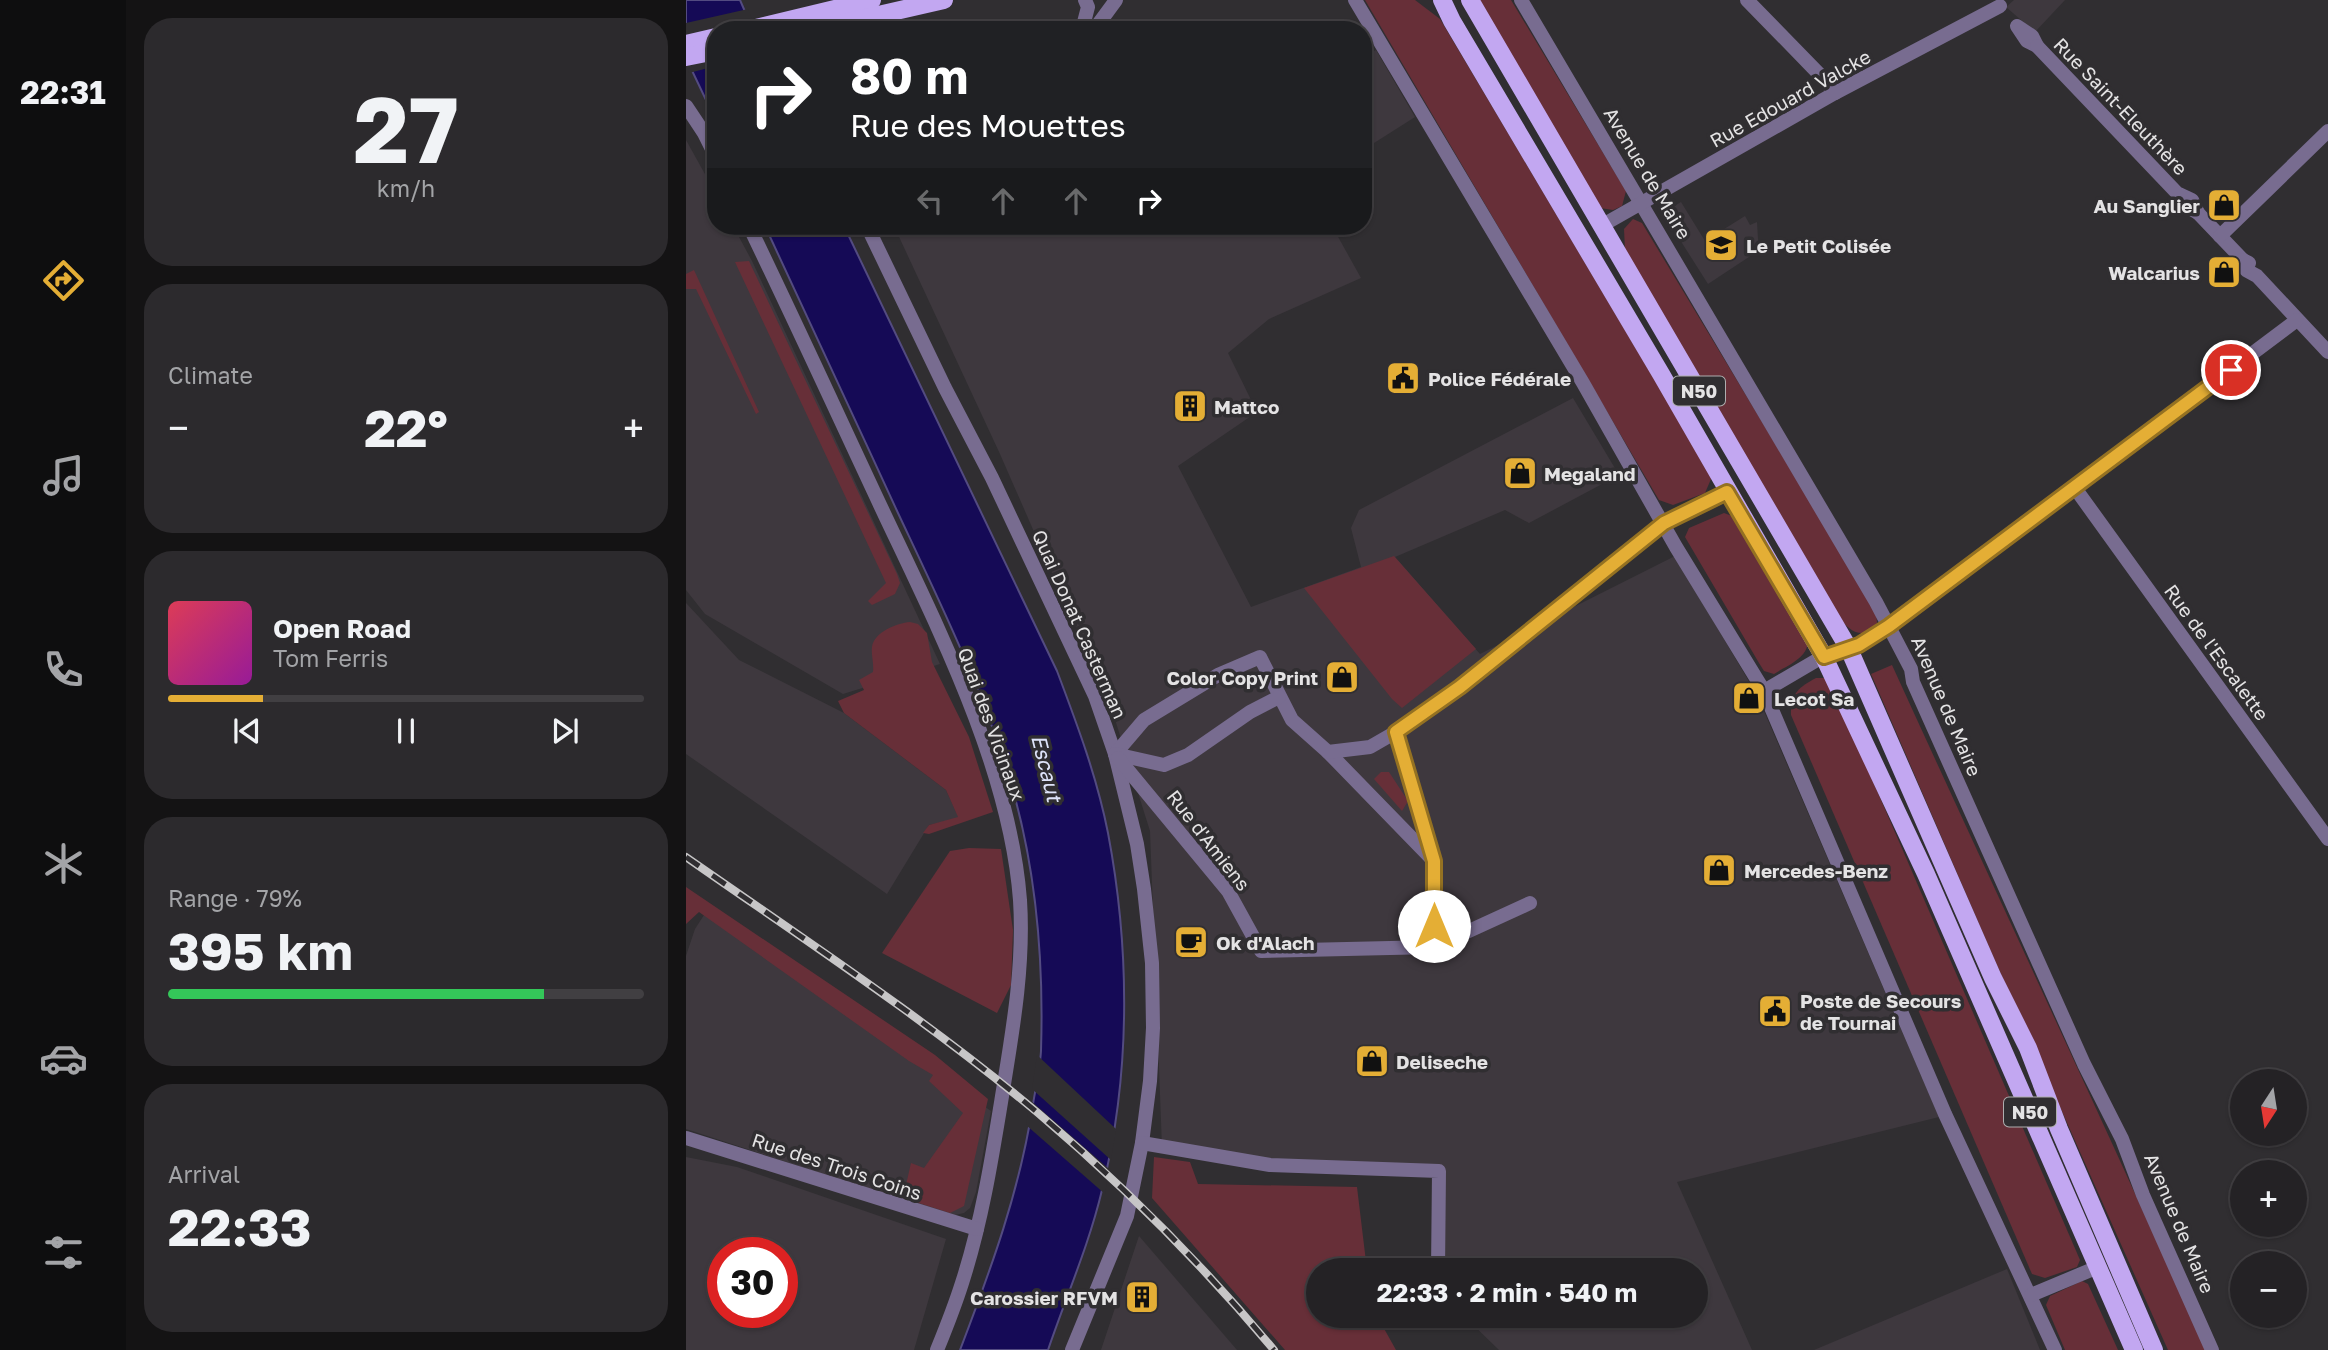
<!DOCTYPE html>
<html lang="en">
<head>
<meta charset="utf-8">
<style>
	body { margin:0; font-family:"Golos Text",sans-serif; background:#2c2a2d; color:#f1f3f6; height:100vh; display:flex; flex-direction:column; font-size:26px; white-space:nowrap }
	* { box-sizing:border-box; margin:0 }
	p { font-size:23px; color:#a3a4a7 }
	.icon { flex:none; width:38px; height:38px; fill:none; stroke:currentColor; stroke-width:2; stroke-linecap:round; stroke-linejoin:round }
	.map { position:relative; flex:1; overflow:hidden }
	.drawer { display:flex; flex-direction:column; gap:18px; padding:18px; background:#141314; width:560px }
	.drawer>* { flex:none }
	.guide { position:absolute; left:21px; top:21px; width:665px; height:214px; border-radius:28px; box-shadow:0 2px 5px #0004,0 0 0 2px #413f42; background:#202124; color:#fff; overflow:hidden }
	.needle { width:46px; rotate:192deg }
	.buttons { position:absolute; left:1544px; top:1069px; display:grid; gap:14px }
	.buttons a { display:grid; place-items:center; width:77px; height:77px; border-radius:50%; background:#242225; box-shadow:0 2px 5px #0004,0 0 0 2px #413f42; font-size:35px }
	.speed { position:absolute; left:21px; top:1237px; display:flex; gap:14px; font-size:35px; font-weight:700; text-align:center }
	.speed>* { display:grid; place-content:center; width:91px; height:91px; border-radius:50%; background:#242225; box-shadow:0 2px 5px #0004,0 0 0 2px #413f42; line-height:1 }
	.speed .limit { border:10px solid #d22; background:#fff; color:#111 }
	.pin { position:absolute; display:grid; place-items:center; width:60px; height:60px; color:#fff; margin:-30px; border:4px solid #fff; border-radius:50%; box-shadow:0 2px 7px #0007 }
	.me { position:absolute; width:77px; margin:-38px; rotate:0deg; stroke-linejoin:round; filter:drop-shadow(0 0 5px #0008) }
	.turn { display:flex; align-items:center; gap:24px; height:147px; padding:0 28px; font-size:32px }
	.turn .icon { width:91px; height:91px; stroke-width:2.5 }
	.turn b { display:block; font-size:49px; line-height:60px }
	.lanes { display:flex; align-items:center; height:66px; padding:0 28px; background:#0003; justify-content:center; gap:35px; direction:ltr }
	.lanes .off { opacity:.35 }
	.big { font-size:52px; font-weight:700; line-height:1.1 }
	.drawer .widget { flex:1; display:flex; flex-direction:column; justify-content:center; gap:10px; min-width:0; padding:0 24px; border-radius:28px; background:#2c2a2d }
	.drawer .dial { align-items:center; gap:0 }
	.dial b { font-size:91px; line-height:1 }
	.song { display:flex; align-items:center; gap:21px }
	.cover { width:84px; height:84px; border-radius:10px; background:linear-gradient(135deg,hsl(350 70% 55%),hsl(300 70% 35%)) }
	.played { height:7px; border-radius:4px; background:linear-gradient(90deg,#e4ae35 20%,#413f42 20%) }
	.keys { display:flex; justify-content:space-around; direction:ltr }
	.heat { display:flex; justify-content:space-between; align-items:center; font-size:38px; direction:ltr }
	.charge { height:10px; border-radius:5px; background:linear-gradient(90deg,#34c759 79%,#413f42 0) }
	.trip { position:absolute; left:620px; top:1258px; width:402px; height:70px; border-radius:35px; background:#242225; box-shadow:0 2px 5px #0004,0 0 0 2px #413f42; font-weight:700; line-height:70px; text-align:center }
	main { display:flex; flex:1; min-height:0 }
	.tab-bar { display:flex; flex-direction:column; width:126px; justify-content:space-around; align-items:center; background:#0e0e0f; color:#a3a4a7 }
	.tab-bar .icon { width:49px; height:49px }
	.tab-bar .active { color:#e4ae35 }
	.tab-bar b { font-size:32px; color:#f1f3f6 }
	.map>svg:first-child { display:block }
	.built { fill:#3e383e; fill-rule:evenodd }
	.green { fill:#672f38 }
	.water { fill:#150a56; stroke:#534b81; stroke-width:2 }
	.pier { fill:#302e31 }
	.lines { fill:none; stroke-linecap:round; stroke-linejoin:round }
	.street { stroke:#786c90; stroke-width:14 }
	.primary { stroke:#c2a7f1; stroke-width:18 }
	.rail-casing { stroke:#c7c6c7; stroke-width:8 }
	.rail { stroke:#302e31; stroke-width:5; stroke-dasharray:16; stroke-linecap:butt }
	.route-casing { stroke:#947122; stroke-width:18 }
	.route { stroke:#e4ae35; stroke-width:12 }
	.labels { text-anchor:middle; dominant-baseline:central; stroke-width:7; stroke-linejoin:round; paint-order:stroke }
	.shield { fill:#302e31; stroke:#aeadae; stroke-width:2 }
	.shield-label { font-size:18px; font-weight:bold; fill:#e4e3e4 }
	.street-label { font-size:19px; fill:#e4e3e4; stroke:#302e31 }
	.poi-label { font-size:19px; font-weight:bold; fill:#e4e3e4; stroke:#302e31; text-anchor:start }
	.water-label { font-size:21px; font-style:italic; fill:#dee3f9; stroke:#302e31 }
</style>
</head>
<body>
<main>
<nav class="tab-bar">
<b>22:31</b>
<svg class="icon active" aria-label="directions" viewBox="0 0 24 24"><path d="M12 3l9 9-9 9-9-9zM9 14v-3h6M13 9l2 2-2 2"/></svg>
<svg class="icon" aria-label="music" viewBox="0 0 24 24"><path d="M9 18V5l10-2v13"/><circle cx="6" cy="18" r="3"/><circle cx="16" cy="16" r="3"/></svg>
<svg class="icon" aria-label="phone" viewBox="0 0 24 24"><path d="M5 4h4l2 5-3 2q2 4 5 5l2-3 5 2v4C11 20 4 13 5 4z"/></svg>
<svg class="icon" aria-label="climate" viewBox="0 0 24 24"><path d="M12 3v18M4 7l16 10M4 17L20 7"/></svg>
<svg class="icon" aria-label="car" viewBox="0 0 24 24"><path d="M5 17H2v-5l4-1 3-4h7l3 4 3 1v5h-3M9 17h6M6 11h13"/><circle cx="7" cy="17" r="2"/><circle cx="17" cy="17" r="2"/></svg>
<svg class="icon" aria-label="filters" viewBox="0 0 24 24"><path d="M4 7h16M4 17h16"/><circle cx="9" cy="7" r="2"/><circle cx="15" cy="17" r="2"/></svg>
</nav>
<section class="drawer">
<div class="widget dial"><b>27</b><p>km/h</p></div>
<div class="widget"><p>Climate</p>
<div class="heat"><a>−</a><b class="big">22°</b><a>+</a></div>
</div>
<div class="widget">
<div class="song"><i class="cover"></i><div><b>Open Road</b><p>Tom Ferris</p></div></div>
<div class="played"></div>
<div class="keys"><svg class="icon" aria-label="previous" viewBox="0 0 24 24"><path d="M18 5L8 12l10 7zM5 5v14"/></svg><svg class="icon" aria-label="pause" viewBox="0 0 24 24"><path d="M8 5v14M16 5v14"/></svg><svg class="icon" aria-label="next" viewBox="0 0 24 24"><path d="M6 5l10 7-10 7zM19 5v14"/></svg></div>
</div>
<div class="widget"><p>Range · 79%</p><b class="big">395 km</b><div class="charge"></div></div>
<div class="widget"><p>Arrival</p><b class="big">22:33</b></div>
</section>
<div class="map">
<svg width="1642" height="1350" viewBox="0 0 1642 1350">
	<rect width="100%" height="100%" fill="#302e31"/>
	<g class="built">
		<path d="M 1328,0 L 1379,0 L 1349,32 L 1320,7 Z"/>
		<path d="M 690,50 L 729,117 L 677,150 L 677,57 Z"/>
		<path d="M 0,140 L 30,194 L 30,226 L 47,226 L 66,261 L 254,664 L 157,694 L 19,614 L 0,590 Z"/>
		<path d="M 995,202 L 1019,241 L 1059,216 L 1064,225 L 1071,222 L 1072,239 L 1075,249 L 1022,284 L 977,213 Z"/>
		<path d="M 208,226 L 646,226 L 675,278 L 583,319 L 542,353 L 571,412 L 492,466 L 565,607 L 675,567 L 665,528 L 673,510 L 887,398 L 933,475 L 843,523 L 819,510 L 709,557 L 794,654 L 989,556 L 1071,695 L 1253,1117 L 991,1182 L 1066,1350 L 813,1350 L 778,1316 L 1010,1316 L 1010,1270 L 757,1270 L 753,1171 L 629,1168 L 476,1147 L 464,831 L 426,710 L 314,454 Z"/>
		<path d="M 0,603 L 53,660 L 158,713 L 260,790 L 273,818 L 243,825 L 201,894 L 0,754 Z"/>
		<path d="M 20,912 L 305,1111 L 290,1192 L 284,1208 L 278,1213 L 269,1215 L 192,1192 L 0,1129 L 0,956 L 9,929 Z"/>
		<path d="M 0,1157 L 51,1167 L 260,1239 L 228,1350 L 0,1350 ZM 37,1253 L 96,1253 L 96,1312 L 37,1312 Z"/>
		<path d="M 453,1236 L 551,1350 L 415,1350 Z"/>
		<path d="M 1321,1269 L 1354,1350 L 1128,1350 Z"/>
	</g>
	<g class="green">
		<path d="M 679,0 L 729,0 L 754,19 L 1024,473 L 1025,479 L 1019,493 L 987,505 L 973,500 Z"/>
		<path d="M 792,0 L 825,0 L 940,191 L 936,206 L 927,210 L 914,208 Z"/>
		<path d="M 947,219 L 956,223 L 1190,611 L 1191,623 C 1180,638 1168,635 1157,622 L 939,250 L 938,229 Z"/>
		<path d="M 63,261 L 211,574 L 214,583 L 209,594 L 186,605 L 182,601 L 200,583 L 49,262 Z"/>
		<path d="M 8,270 L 73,412 L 70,414 L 10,289 L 0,289 L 0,274 Z"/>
		<path d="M 1038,513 L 1046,516 L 1122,639 C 1123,658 1102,665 1088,674 L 1078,671 L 1073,663 L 999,537 L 1003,528 Z"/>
		<path d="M 708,556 L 790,649 L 716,708 L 706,699 L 618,588 Z"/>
		<path d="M 224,622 L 232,624 L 241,633 L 246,662 L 283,737 L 307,812 L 243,834 L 237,833 L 243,825 L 272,817 L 260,790 L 158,713 L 152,701 L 178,690 L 173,680 L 187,672 C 188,663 185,655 186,647 C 188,632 211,623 224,622 Z"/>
		<path d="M 1206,665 C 1310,893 1417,1121 1520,1350 L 1482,1350 L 1306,954 L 1185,674 Z"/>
		<path d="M 1130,678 L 1138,678 L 1144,682 L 1394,1260 L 1391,1267 L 1359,1278 L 1346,1274 L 1105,715 C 1104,694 1113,687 1130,678 Z"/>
		<path d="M 695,772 L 703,772 L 722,801 L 716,811 L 688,779 Z"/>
		<path d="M 283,848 L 315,849 L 327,930 L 325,985 L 311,1013 L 196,953 L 264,851 Z"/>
		<path d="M 0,887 L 249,1055 L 302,1099 L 278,1206 L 264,1213 L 217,1198 L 225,1163 L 238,1168 L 277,1113 L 243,1081 L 247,1075 L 223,1061 L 13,912 L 0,924 Z"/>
		<path d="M 468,1157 L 504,1162 L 512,1184 L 671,1187 L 681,1270 L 632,1270 L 632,1316 L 691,1316 L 710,1350 L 599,1350 L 466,1198 Z"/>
		<path d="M 1396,1281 L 1402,1284 L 1432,1350 L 1379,1350 L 1360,1305 L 1364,1296 Z"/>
	</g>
	<g class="water">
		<path d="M 0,0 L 54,0 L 67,30 L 30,30 L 30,121 L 0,58 Z"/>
		<path d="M 79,226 L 158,226 L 371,671 C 391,724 411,777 422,833 C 444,949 445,1074 416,1190 C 403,1245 380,1297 362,1350 L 274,1350 C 305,1269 334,1190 347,1104 C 350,1086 354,1068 355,1051 C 358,956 349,857 320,767 C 292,680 251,596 212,513 C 168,417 123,321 79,226 Z"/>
	</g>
	<g class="pier">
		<path d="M 62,9 L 71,30 L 30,30 L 30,66 L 3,73 L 0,66 L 0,23 Z"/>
		<path d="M 351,1055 L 430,1129 L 425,1160 L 346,1089 Z"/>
		<path d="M 344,1100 L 423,1169 L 419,1194 L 340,1125 Z"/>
	</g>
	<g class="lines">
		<g class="street">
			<path d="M 669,0 L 897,383 L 990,547 L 1078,691 L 1259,1114 L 1369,1350"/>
			<path d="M 835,0 L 1190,602 L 1225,669 L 1227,682 L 1398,1064 L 1436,1139 L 1457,1195 L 1526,1350"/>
			<path d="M 1061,0 L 1135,76 L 1149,93"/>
			<path d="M 1331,26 L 1346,36 L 1351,46 L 1341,41 Z"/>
			<path d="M 396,30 L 402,7 L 399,0"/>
			<path d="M 408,30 L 430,0"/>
			<path d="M 1351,46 L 1491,193 L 1498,205 L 1512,213 L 1506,200 L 1491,193"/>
			<path d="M 0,106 L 18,133 L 30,157"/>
			<path d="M 1512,213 L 1557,260 L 1563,263"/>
			<path d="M 63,226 C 108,319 151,413 195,507 C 251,626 324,767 334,900 C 338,962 328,1023 318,1084 C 307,1151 297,1218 276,1283 C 269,1305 260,1328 251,1350"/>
			<path d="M 181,226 L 259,388 L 306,478 L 409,696 L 429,754 L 451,844 L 458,889 L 466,963 L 467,1028 L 464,1081 L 456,1143 L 441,1216 L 386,1350"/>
			<path d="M 915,226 L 1149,93 L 1314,6"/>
			<path d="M 1534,236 L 1642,131"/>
			<path d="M 1557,260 L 1560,270 L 1571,276 L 1642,352"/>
			<path d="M 1389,488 L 1642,839"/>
			<path d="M 1078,691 L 1131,660 L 1173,645 L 1203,626 L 1611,320"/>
			<path d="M 710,732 L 748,860"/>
			<path d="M 642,752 L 748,861 L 748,947"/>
			<path d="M 429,754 L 458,720 L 532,675 L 574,657 L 606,720 L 642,752 L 684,747 L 710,732 L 774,687 L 979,523 L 1041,492"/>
			<path d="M 429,754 L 478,765 L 502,755 L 564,712 L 593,697"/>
			<path d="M 432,758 L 542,891 L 575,951 L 748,947 L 844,903"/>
			<path d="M 0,1138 L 291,1229"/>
			<path d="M 456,1143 L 584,1165 L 753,1171 L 752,1270"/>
			<path d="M 1345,1295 L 1412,1267"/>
		</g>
		<g class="primary">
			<path d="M 756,0 L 766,21 L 975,374 L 1138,657 L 1240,874 L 1448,1350"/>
			<path d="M 784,0 L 1163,649 L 1307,978 L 1342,1048 L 1373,1129 L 1468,1350"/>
			<path d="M 62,30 L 186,0"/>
			<path d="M 127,30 L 258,0"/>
			<path d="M 0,44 L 30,37"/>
			<path d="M 0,57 L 30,51"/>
		</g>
		<g class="rail-casing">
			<path id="rail" d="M 0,857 C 119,940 241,1020 352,1113 C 437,1185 516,1264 588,1350"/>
		</g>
		<use href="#rail" class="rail"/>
	</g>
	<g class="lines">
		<g class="route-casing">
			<path id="route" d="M 748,926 L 748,861 L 710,732 L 774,687 L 978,523 L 1041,492 L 1138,657 L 1173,645 L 1203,626 L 1545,370"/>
		</g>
		<use href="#route" class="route"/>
	</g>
	<defs>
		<g id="shop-square" transform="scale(1.75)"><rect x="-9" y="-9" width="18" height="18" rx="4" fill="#e4ae35" stroke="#302e31"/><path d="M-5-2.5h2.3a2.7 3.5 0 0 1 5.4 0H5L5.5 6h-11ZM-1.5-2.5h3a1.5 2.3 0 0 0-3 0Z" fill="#111"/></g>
		<g id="school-square" transform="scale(1.75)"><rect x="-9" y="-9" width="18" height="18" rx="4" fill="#e4ae35" stroke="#302e31"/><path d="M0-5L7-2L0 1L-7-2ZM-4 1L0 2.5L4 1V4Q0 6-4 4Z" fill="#111"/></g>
		<g id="civic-square" transform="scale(1.75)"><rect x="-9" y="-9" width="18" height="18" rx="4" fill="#e4ae35" stroke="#302e31"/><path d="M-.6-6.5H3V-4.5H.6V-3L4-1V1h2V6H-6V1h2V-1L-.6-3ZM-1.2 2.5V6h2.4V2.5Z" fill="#111"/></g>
		<g id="building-square" transform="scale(1.75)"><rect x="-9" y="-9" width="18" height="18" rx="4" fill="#e4ae35" stroke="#302e31"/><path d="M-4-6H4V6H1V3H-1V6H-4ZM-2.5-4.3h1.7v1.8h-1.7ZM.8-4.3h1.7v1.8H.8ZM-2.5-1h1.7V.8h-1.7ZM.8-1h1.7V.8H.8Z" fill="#111"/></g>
		<g id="cafe-square" transform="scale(1.75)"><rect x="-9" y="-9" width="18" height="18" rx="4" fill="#e4ae35" stroke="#302e31"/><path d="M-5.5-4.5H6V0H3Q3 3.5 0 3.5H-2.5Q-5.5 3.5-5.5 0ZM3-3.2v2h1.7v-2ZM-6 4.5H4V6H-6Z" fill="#111"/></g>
	</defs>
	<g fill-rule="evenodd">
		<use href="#shop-square" x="1538" y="205"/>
		<use href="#school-square" x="1035" y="245"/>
		<use href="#shop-square" x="1538" y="272"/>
		<use href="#civic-square" x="717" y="378"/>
		<use href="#building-square" x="504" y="406"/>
		<use href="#shop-square" x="834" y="473"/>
		<use href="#shop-square" x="656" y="677"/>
		<use href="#shop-square" x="1063" y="698"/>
		<use href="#shop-square" x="1033" y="870"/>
		<use href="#cafe-square" x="505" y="942"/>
		<use href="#civic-square" x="1089" y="1011"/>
		<use href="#shop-square" x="686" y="1061"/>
		<use href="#building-square" x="456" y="1297"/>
	</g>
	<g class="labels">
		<g class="shield">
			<rect x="987" y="376.5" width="52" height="29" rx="5"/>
			<rect x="1318" y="1097.5" width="52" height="29" rx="5"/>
		</g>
		<g class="shield-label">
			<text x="1013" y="391">N50</text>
			<text x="1344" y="1112">N50</text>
		</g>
		<g class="street-label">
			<text transform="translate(1104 98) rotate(-29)">Rue Edouard Valcke</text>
			<text transform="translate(1435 106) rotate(46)">Rue Saint-Eleuthère</text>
			<text transform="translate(962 173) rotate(59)">Avenue de Maire</text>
			<text transform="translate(394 624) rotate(66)">Quai Donat Casterman</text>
			<text transform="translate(1531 652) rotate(54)">Rue de l'Escalette</text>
			<text transform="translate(1261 706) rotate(67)">Avenue de Maire</text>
			<text transform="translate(306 724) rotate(70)">Quai des Vicinaux</text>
			<text transform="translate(523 840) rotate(52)">Rue d'Amiens</text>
			<text transform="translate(151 1166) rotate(18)">Rue des Trois Coins</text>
			<text transform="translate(1494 1223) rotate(67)">Avenue de Maire</text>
		</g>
		<g class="poi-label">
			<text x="1514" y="205" text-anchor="end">Au Sanglier</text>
			<text x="1060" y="245">Le Petit Colisée</text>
			<text x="1514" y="272" text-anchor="end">Walcarius</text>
			<text x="742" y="378">Police Fédérale</text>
			<text x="528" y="406">Mattco</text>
			<text x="858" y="473">Megaland</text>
			<text x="632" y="677" text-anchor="end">Color Copy Print</text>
			<text x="1088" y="698">Lecot Sa</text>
			<text x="1058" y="870">Mercedes-Benz</text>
			<text x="530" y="942">Ok d'Alach</text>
			<text x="1114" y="1000">Poste de Secours<tspan x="1114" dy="22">de Tournai</tspan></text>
			<text x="710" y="1061">Deliseche</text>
			<text x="432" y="1297" text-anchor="end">Carossier RFVM</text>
		</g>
		<g class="water-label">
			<text transform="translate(361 768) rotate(76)">Escaut</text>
		</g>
	</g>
</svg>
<div class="buttons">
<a><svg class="needle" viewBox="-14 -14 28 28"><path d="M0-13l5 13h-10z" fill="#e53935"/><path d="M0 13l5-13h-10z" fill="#a3a4a7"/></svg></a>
<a>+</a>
<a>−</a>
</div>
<div class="speed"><div class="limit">30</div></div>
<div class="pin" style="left:1545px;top:370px;background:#d93025"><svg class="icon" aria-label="arrive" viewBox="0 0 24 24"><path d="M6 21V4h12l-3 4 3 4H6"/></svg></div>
<svg class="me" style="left:748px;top:926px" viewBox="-20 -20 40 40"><circle r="19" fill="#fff"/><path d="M0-13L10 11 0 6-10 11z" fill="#e4ae35"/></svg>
<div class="trip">22:33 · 2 min · 540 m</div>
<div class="guide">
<div class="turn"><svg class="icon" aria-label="right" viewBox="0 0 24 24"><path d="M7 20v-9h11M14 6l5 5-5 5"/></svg><div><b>80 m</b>Rue des Mouettes</div></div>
<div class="lanes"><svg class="icon off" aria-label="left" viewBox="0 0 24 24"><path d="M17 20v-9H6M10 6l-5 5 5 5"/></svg><svg class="icon off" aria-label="ahead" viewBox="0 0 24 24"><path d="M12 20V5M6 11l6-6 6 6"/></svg><svg class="icon off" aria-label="ahead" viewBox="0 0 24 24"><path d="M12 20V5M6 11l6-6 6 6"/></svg><svg class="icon" aria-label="right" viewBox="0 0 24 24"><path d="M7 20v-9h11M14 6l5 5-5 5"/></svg></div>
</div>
</div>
</main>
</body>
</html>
